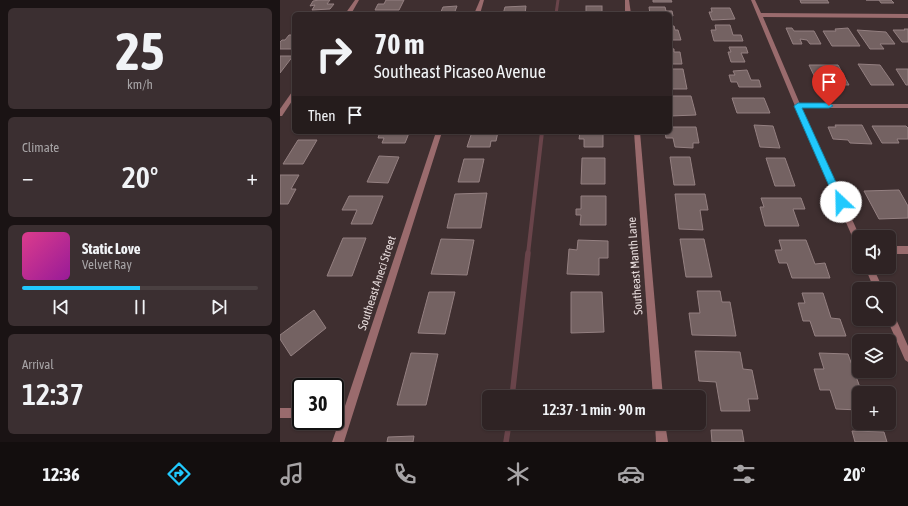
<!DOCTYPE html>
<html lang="en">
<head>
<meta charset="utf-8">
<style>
	body { margin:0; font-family:"Asap Condensed",sans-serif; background:#3b2f31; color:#f1f3f6; height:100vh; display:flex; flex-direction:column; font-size:15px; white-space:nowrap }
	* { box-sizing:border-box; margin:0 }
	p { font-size:13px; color:#a7a4a6 }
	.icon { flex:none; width:22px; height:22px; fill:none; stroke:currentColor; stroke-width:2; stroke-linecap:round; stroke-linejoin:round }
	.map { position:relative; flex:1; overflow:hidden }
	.sheet { display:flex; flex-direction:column; gap:8px; padding:8px; background:#1a1314; width:280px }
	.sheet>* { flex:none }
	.hud { position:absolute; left:12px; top:12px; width:380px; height:122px; border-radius:6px; box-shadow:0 1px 3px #0004,0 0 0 1px #4a4041; background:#2f2324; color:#f1f3f6; overflow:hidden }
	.controls { position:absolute; left:572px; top:230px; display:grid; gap:8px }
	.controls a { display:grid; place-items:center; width:44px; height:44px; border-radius:6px; background:#2f2324; box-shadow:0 1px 3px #0004,0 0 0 1px #4a4041; font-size:20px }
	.speed { position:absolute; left:12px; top:378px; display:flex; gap:8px; font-size:20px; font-weight:700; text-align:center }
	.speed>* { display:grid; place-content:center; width:52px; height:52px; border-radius:50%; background:#2f2324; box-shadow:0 1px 3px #0004,0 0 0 1px #4a4041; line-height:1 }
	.speed .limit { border:2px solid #111; border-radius:6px; background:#fff; color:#111 }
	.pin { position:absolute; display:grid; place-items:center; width:34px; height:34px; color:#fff; margin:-41px -17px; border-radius:50% 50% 50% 0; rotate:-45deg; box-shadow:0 0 4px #0007 }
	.pin .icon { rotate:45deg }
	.me { position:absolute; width:44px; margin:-22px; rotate:336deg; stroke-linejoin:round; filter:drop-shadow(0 0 3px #0008) }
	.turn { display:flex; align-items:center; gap:14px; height:84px; padding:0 16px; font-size:18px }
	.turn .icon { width:52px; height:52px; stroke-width:2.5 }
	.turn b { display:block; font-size:28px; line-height:34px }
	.then { display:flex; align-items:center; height:38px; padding:0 16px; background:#0003; gap:8px; font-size:15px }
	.big { font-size:30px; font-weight:600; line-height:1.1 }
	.sheet .tile { flex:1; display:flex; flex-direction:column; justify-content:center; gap:6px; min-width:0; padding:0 14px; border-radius:6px; background:#3b2f31 }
	.sheet .dial { align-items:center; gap:0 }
	.dial b { font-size:52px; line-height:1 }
	.song { display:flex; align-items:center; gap:12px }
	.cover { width:48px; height:48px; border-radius:6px; background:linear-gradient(135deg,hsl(330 70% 55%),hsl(300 70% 35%)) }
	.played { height:4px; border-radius:2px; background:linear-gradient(90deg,#21c9fd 50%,#4a4041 50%) }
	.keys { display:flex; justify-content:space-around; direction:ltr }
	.heat { display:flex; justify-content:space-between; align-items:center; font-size:22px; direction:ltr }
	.trip { position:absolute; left:202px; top:390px; width:224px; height:40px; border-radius:6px; background:#2f2324; box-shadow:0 1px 3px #0004,0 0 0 1px #4a4041; font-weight:600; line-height:40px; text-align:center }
	.dock { display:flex; height:64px; justify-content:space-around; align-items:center; background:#130e0e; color:#a7a4a6 }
	.dock .icon { width:28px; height:28px }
	.dock .current { color:#21c9fd }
	.dock b { font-size:18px; color:#f1f3f6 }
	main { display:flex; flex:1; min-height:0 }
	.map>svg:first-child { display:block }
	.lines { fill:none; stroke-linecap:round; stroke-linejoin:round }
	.stream-far2 { stroke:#69444a; stroke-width:3 }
	.stream-far1 { stroke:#69444a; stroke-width:4 }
	.stream { stroke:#69444a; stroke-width:5.5 }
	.building { fill:#746262; stroke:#948081 }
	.street { fill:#9a6b6d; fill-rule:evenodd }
	.route { fill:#21c9fd; stroke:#1583a4 }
	.labels { text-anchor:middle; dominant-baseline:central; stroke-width:3; stroke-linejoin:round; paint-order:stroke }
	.street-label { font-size:12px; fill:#e6dbdb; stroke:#3f2f30 }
</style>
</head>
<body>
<main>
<section class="sheet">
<div class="tile dial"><b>25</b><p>km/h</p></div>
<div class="tile"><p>Climate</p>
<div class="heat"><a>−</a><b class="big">20°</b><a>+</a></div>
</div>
<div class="tile">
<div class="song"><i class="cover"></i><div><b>Static Love</b><p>Velvet Ray</p></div></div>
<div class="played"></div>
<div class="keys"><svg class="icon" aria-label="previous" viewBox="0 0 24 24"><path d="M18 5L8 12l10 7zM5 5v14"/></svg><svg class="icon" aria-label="pause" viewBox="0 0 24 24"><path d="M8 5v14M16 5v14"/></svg><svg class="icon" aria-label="next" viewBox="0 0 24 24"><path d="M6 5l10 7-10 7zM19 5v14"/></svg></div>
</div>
<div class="tile"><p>Arrival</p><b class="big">12:37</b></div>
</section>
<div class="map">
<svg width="628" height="442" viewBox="0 0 628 442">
	<rect width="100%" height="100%" fill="#3f2f30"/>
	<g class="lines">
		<path class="stream-far2" d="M 276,14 L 278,0"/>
		<path class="stream-far1" d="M 248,254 L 262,132"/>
		<g class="stream">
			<path d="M 232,397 L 248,253"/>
			<path d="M 226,442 L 229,423"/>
		</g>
	</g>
	<g class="building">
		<path d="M 39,0 L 50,0 L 47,4 L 54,4 L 50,9 L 32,10 L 35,5 L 30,6 L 33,1 Z"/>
		<path d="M 106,0 L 124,0 L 119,10 L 95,10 L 98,4 L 104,4 Z"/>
		<path d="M 373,0 L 391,0 L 392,2 L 373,2 Z"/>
		<path d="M 520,0 L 547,0 L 549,3 L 521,3 Z"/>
		<path d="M 586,0 L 611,0 L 614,3 L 601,3 L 599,0 Z"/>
		<path d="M 177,6 L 174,14 L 160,14 L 163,7 Z"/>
		<path d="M 246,6 L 245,14 L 223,14 L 225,7 Z"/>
		<rect x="306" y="6" width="16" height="8"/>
		<path d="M 369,7 L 385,7 L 386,11 L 392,11 L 393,16 L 390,16 L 390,14 L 370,14 Z"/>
		<path d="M 431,8 L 450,8 L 455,19 L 432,20 L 429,12 L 432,12 Z"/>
		<path d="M 435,25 L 450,25 L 453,35 L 461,35 L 463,41 L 434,41 L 431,30 L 436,30 Z"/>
		<path d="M 390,26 L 394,26 L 395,30 L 398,30 L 401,40 L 390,40 Z"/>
		<path d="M 506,28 L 512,28 L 514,31 L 534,31 L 541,44 L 530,44 L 527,40 L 520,39 L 522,44 L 513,44 Z"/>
		<path d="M 568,28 L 580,46 L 552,46 L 543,31 L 556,31 L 555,29 Z"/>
		<path d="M 624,29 L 628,29 L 628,42 L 622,42 L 613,30 L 625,30 Z"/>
		<path d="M 577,30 L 606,32 L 615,44 L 600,44 L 604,49 L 590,49 Z"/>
		<path d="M 9,35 L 14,35 L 14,49 L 0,49 L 0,42 L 2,40 L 5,40 Z"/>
		<path d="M 449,47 L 466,47 L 468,53 L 461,53 L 465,62 L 451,62 L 448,52 L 451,52 Z"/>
		<path d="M 390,48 L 394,49 L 394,52 L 400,52 L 402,64 L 390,64 Z"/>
		<path d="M 0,56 L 13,56 L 0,73 Z"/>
		<path d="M 578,64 L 600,65 L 614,85 L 591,85 Z"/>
		<path d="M 529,65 L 558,65 L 569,85 L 538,84 Z"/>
		<path d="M 390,69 L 403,69 L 407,89 L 390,89 Z"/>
		<path d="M 616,69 L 628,69 L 628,85 L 626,85 Z"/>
		<path d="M 467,70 L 471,80 L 479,80 L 481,87 L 459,87 L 457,82 L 451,82 L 449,75 L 455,75 L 453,71 Z"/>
		<path d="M 390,96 L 411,96 L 416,115 L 390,116 Z"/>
		<path d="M 452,98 L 484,98 L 490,113 L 457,113 Z"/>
		<path d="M 474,125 L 493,126 L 500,148 L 480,147 Z"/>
		<path d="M 555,125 L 582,125 L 592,144 L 570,143 L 568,140 L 553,139 L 548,127 L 556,127 Z"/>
		<path d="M 592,126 L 626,126 L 628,128 L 628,139 L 617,139 L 619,143 L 602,143 Z"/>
		<path d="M 390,127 L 416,127 L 419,143 L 413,143 L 413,148 L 395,147 L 393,138 L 386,138 L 385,132 L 390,132 Z"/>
		<path d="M 100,132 L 122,132 L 122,133 L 129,133 L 125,143 L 102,143 L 104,138 L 98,138 Z"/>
		<path d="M 192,132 L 218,132 L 216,141 L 211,141 L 210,147 L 187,147 Z"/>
		<path d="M 300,132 L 323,132 L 323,147 L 304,147 L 304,139 L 299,139 Z"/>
		<path d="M 18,140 L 37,140 L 23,164 L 3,164 Z"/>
		<path d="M 99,156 L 119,157 L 108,183 L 87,182 Z"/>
		<path d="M 390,157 L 410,157 L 415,185 L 394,185 Z"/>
		<path d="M 302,158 L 325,158 L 325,184 L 301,184 Z"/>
		<path d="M 486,158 L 505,158 L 515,186 L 495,186 Z"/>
		<path d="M 184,159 L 204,159 L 199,182 L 178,182 Z"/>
		<path d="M 0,175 L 19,175 L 11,189 L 16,189 L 8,204 L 0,204 Z"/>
		<path d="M 619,190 L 628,206 L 628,218 L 599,219 L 584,191 Z"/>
		<path d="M 207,193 L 201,228 L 167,228 L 175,194 Z"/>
		<path d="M 395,194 L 425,194 L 428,210 L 420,210 L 423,230 L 399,229 Z"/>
		<path d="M 69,196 L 103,196 L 92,224 L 71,224 L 77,210 L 62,210 Z"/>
		<path d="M 301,196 L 326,196 L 326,225 L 300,225 L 301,215 L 296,215 L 296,209 L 301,209 Z"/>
		<path d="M 481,198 L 521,198 L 525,209 L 513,209 L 519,226 L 485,226 L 480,207 L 484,207 Z"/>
		<path d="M 63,238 L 86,238 L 72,276 L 47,276 Z"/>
		<path d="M 161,239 L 194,240 L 187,275 L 151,274 Z"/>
		<path d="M 400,239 L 424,239 L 432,277 L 406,277 Z"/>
		<path d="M 298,240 L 328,241 L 328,258 L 319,258 L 319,275 L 287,274 L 289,249 L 297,250 Z"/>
		<path d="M 499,240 L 526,240 L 535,264 L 545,263 L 550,278 L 512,278 L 507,263 L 499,263 L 495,250 L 502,250 Z"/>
		<path d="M 417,291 L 440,291 L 442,302 L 450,302 L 456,336 L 412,335 L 409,313 L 420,313 Z"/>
		<path d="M 149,292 L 175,292 L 165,334 L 138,333 Z"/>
		<path d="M 291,292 L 322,292 L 324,332 L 291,333 Z"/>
		<path d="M 522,293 L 543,293 L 551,318 L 560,319 L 566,336 L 535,336 L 530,321 L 523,321 L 518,303 L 525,303 Z"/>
		<path d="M 34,310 L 46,328 L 11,356 L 0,339 L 0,335 Z"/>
		<path d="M 415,351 L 460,352 L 463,369 L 472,370 L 478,399 L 468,399 L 470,411 L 441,411 L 436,382 L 419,381 Z"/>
		<path d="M 131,353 L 158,354 L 146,405 L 117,405 Z"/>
		<path d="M 539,353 L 568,354 L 582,393 L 579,393 L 579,410 L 556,409 L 550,390 L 540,390 L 534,369 L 544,369 Z"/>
		<path d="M 431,430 L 462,430 L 464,442 L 432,442 Z"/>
		<path d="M 572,431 L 604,432 L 607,442 L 575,442 Z"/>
		<path d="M 134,436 L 133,442 L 107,442 L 108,437 Z"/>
	</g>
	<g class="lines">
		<g class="street">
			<path d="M 75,0 L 79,0 L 71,14 L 65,14 Z"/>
			<path d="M 200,0 L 204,0 L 200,14 L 194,14 Z"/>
			<path d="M 345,0 L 349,0 L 351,14 L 345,14 Z"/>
			<path d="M 471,0 L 475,0 L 481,13 L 628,14 L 628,18 L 483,17 L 520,104 L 628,104 L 628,108 L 522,108 L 580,237 L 579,237 L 579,247 L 576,246 L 575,243 L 515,106 Z"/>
			<path d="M 14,91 L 14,98 L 2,116 L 0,116 L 0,109 L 12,92 Z"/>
			<path d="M 156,132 L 162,132 L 64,442 L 52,442 L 60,419 L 55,419 L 55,409 L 64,409 Z"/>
			<path d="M 354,132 L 360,132 L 383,397 L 373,397 Z"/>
			<rect x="609" y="246" width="19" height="8"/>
			<path d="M 585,267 L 593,267 L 603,289 L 594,289 Z"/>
			<path d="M 609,308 L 612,310 L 628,346 L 628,362 L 625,360 L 607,319 L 609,319 Z"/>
			<rect x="0" y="408" width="21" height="10"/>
			<path d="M 375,423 L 385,423 L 388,442 L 376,442 Z"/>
		</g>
	</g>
	<path class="route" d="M 518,103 L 549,103 L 553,106 L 549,108 L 522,108 L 565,202 L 564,205 L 557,205 L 556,202 L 514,106 Z"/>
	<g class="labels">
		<g class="street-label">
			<text transform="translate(355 266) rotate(-94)">Southeast Manth Lane</text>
			<text transform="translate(97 283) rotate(-72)">Southeast Aneci Street</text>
		</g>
	</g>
</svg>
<div class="controls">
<a><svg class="icon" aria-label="sound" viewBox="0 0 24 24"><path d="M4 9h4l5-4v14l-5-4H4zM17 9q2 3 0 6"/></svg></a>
<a><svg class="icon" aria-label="search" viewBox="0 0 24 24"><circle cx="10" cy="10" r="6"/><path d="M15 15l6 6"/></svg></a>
<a><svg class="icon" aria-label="layers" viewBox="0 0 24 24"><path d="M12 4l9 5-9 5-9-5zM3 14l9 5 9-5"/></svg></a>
<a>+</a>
</div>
<div class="speed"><div class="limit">30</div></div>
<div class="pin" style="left:549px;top:106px;background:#d93025"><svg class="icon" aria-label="arrive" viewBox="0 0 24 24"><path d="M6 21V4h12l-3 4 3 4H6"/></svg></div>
<svg class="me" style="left:561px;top:202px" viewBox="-20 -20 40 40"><circle r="19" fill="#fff"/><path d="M0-13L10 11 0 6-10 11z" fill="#21c9fd"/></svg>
<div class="trip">12:37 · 1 min · 90 m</div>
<div class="hud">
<div class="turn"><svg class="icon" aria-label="right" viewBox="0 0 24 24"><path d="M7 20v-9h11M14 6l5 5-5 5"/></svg><div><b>70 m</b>Southeast Picaseo Avenue</div></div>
<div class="then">Then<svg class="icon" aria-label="arrive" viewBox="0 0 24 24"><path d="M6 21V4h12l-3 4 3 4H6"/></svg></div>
</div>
</div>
</main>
<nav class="dock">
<b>12:36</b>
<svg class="icon current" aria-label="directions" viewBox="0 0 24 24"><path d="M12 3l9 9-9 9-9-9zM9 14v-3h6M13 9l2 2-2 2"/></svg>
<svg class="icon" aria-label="music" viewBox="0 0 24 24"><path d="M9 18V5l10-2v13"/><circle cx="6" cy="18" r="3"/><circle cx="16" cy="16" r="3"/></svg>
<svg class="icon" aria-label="phone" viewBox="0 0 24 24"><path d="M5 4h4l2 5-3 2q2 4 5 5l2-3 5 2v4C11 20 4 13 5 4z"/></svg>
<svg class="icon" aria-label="climate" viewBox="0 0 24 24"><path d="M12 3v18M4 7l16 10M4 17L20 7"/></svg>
<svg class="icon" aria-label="car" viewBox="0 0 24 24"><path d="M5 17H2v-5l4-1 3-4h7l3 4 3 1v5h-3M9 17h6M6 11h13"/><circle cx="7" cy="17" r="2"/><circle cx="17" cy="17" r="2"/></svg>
<svg class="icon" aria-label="filters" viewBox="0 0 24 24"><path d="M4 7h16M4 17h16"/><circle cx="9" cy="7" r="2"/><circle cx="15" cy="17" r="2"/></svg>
<b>20°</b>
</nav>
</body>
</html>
